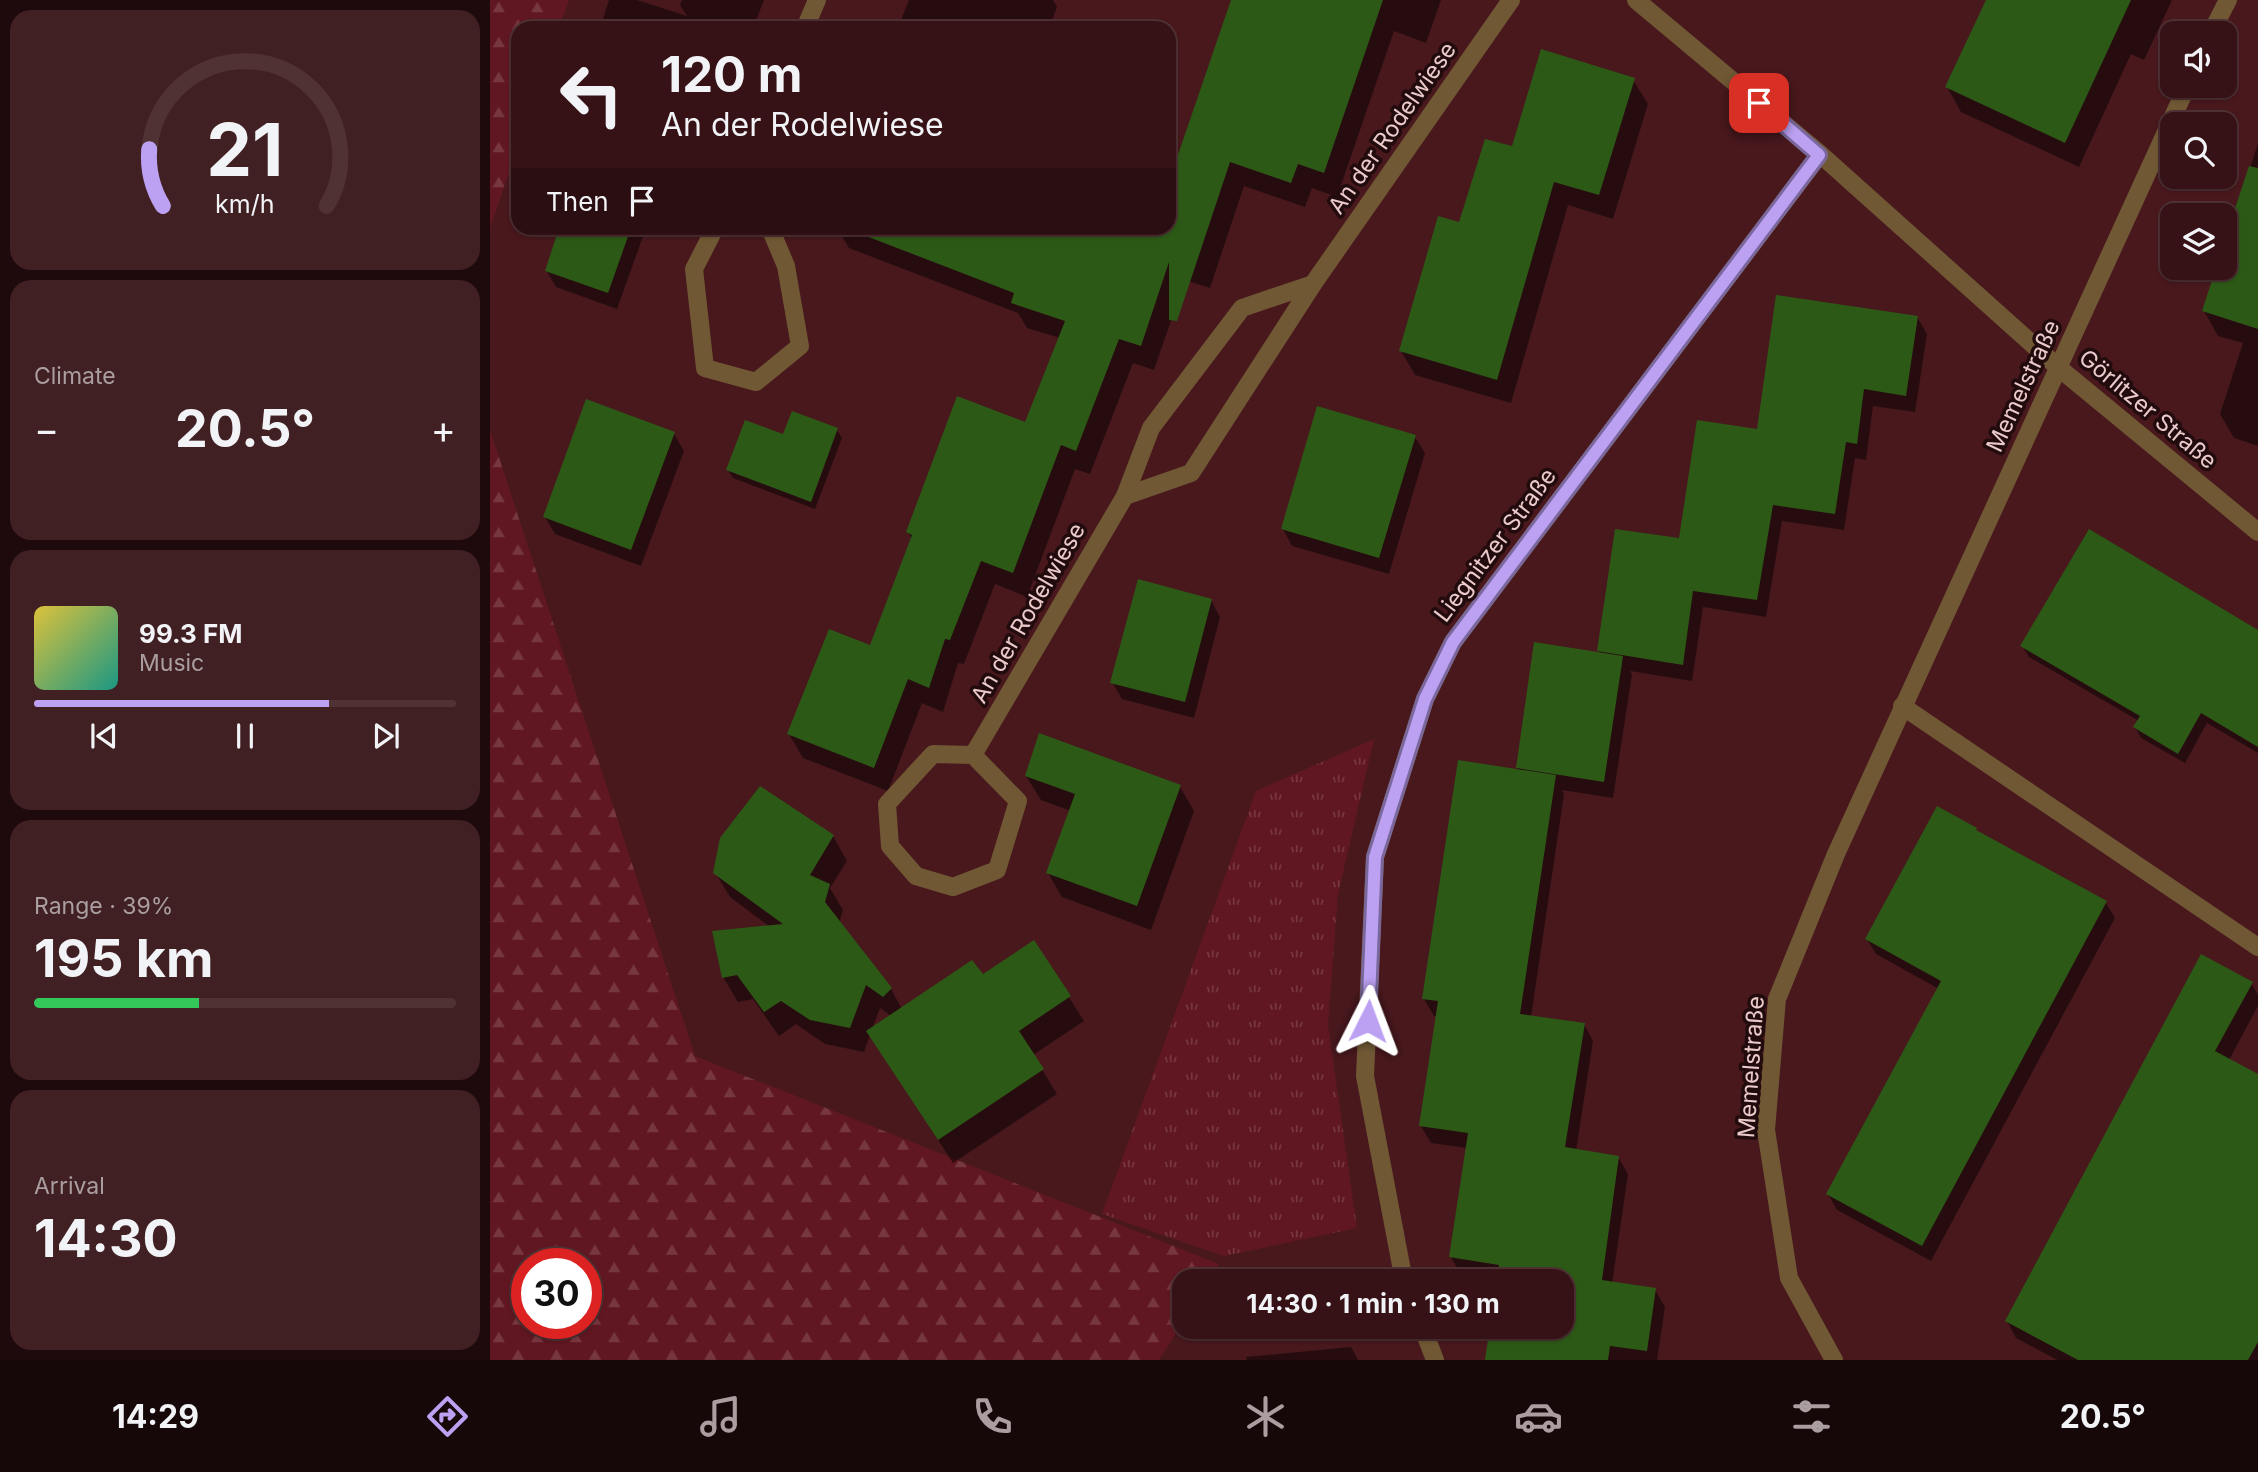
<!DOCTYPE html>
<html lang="en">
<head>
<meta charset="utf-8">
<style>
	body { margin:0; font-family:Inter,sans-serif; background:#412023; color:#f1f3f6; height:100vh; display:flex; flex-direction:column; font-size:26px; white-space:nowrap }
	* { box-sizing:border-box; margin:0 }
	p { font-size:23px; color:#aa9ea1 }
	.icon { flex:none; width:38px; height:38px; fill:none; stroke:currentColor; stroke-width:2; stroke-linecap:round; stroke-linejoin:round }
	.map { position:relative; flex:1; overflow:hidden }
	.details { display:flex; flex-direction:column; gap:10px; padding:10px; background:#1e0a0c; width:490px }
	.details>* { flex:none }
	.banner { position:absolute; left:21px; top:21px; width:665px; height:214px; border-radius:21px; box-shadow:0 2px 5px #0004,0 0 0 2px #503235; background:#361216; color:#f1f3f6; overflow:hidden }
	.fabs { position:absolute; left:1670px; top:21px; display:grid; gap:14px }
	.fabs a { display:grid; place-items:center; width:77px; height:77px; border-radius:14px; background:#361216; box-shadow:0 2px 5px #0004,0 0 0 2px #503235; font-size:35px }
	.speed { position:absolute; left:21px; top:1248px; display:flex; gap:14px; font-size:35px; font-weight:700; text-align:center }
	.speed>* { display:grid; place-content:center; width:91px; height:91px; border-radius:50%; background:#361216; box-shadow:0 2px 5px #0004,0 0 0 2px #503235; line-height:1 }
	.speed .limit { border:10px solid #d22; background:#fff; color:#111 }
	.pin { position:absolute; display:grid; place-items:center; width:60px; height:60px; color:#fff; margin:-30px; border-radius:14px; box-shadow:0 4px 10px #0006 }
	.me { position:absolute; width:77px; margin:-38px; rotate:3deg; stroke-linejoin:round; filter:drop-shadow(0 0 5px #0008) }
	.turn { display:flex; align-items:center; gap:24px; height:147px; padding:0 35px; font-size:32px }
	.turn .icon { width:91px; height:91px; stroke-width:2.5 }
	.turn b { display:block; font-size:49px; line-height:60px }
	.then { display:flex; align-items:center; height:66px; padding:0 35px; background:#0003; gap:14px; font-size:26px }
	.big { font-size:52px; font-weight:700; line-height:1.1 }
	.details .widget { flex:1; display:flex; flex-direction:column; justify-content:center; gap:10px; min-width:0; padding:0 24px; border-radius:21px; background:#412023 }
	.details .dial { align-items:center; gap:0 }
	.dial svg { height:182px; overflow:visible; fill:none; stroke:#503235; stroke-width:7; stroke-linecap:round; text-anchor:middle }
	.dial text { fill:#f1f3f6; stroke:none }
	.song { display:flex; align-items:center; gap:21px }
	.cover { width:84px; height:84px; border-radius:10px; background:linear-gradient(135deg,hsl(50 70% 55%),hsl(170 70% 35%)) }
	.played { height:7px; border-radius:4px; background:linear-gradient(90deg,#bca0f2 70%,#503235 70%) }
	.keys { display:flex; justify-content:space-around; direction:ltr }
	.heat { display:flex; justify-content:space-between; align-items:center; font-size:38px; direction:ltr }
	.charge { height:10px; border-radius:5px; background:linear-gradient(90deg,#34c759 39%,#503235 0) }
	.trip { position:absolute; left:682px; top:1269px; width:402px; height:70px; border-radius:21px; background:#361216; box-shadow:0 2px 5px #0004,0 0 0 2px #503235; font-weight:700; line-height:70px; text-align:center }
	.tabs { display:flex; height:112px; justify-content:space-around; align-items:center; background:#160709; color:#aa9ea1 }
	.tabs .icon { width:49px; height:49px }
	.tabs .selected { color:#bca0f2 }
	.tabs b { font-size:32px; color:#f1f3f6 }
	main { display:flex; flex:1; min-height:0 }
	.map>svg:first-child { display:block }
	.forest { fill:url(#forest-firs); fill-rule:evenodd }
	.park { fill:url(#park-tufts) }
	.shadow { fill:#0007; fill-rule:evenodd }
	.building { fill:#2d5917 }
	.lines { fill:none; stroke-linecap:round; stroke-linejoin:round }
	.street { stroke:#705834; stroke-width:18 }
	.route-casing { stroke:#7a689d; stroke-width:18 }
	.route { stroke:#bca0f2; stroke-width:12 }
	.labels { text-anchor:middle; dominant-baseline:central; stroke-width:7; stroke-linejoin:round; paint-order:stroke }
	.street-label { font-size:23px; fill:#ebcaca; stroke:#210b0d }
</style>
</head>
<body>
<main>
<section class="details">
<div class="widget dial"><svg viewBox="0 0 100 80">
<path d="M14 69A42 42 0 1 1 86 69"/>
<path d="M14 69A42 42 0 0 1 8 44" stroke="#bca0f2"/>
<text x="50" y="56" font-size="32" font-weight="700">21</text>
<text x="50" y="72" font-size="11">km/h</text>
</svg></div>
<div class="widget"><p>Climate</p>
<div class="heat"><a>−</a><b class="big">20.5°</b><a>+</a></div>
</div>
<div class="widget">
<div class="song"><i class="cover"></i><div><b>99.3 FM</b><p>Music</p></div></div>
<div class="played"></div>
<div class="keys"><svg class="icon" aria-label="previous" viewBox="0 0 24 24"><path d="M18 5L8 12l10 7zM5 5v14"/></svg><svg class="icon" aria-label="pause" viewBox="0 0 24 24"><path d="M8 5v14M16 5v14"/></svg><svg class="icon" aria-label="next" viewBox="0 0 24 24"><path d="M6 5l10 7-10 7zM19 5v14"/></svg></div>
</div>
<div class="widget"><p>Range · 39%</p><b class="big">195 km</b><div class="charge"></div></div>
<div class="widget"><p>Arrival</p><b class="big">14:30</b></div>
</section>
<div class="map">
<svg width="1768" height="1360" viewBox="0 0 1768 1360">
	<defs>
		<pattern id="forest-firs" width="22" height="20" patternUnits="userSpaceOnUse" patternTransform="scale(1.75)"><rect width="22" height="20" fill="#601721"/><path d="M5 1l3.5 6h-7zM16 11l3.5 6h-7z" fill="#773740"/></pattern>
		<pattern id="park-tufts" width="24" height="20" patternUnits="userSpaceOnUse" patternTransform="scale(1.75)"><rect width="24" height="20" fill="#601721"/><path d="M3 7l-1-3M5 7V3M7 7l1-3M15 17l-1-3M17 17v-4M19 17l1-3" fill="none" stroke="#773740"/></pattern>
	</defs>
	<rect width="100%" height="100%" fill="#48181d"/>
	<g class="forest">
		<path d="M 0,0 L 79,0 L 69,28 L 28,28 L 28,147 L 0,228 Z"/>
		<path d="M 0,430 L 205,1056 L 729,1264 L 719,1281 L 695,1281 L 695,1319 L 669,1360 L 0,1360 ZM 37,1264 L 96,1264 L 96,1323 L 37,1323 Z"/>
	</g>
	<path class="park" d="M 884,739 L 848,894 L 838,1025 L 867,1228 L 734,1256 L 612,1214 L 766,791 Z"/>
	<g class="shadow">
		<path d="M 119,0 L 147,0 L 197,16 L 190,5 L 192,0 L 274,0 L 263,28 L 110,28 Z"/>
		<path d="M 419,0 L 563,0 L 567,7 L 559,28 L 411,28 L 409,25 Z"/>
		<path d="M 780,0 L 951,0 L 936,43 L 904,31 L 847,197 L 822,188 L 815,207 L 754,186 L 720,288 L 695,280 L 664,370 L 643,363 L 600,474 L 585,469 L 537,597 L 505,584 L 474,664 L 468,663 L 453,712 L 432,703 L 398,791 L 313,758 L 299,734 L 381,647 L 422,540 L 418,532 L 536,424 L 570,338 L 537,328 L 528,313 L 359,248 L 347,228 L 679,228 L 679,184 Z"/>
		<path d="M 1498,0 L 1682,0 L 1654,60 L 1641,54 L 1589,167 L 1471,112 L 1457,87 Z"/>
		<path d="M 1143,80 L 1158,104 L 1123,219 L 1078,205 L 1021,403 L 925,375 L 911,351 L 971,225 L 1023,148 Z"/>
		<path d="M 1768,143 L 1768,446 L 1744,438 L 1730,414 L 1753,343 L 1728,336 L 1714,311 L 1728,268 L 1734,268 L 1734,248 Z"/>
		<path d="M 71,228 L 156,228 L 127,309 L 66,287 L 56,270 Z"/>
		<path d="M 1427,317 L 1437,334 L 1425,412 L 1383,406 L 1376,460 L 1365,458 L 1354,530 L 1292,521 L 1276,617 L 1213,607 L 1202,681 L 1140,671 L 1142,674 L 1123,798 L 1072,790 L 1074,794 L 1041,1017 L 1094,1024 L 1103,1041 L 1086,1151 L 1128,1157 L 1138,1174 L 1122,1284 L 1165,1290 L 1175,1307 L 1167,1360 L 997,1360 L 1073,1326 L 1073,1281 L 1009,1281 L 970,1274 L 961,1257 L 977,1148 L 941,1143 L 931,1126 L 947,1016 L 944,1016 L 934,999 L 1029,771 L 1027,768 L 1110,654 L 1109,651 L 1269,431 Z"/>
		<path d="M 347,430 L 352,438 L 325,509 L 243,478 L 238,470 L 294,436 Z"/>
		<path d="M 184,434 L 194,451 L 151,566 L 65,534 L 55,517 Z"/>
		<path d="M 925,437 L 935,453 L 899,574 L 802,546 L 793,529 Z"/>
		<path d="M 721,600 L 730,617 L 704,718 L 632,699 L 622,682 Z"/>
		<path d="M 1768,631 L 1768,753 L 1717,723 L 1695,763 L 1651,738 L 1645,727 L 1649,721 L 1539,657 L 1532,646 Z"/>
		<path d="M 536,776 L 690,787 L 704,811 L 661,930 L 572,897 L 558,873 L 581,811 L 551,800 Z"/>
		<path d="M 1487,833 L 1616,903 L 1625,918 L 1441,1261 L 1347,1210 L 1338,1194 L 1449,989 L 1386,954 L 1377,939 Z"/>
		<path d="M 343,836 L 357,861 L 340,888 L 353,910 L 349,923 L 401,989 L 412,1009 L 492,977 L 544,942 L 594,1021 L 543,1055 L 567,1094 L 463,1163 L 380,1035 L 374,1052 L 335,1044 L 306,1024 L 289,1036 L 263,999 L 248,1002 L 233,977 L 280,927 L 240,897 L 225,872 ZM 390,1008 L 401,1016 L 382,1029 Z"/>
		<path d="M 1761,983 L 1768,995 L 1768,1006 L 1739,1060 L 1768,1076 L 1768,1360 L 1567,1360 L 1526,1338 L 1517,1321 Z"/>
		<path d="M 861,1347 L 868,1360 L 757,1360 L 756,1357 Z"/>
	</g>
	<g class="building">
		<path d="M 741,0 L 893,0 L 834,173 L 808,164 L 801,183 L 740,162 L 687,321 L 679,320 L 679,262 L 651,346 L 629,339 L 586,451 L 571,445 L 523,573 L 491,561 L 460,640 L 455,639 L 439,688 L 418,679 L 384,768 L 297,734 L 339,629 L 380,645 L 422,535 L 416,532 L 467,396 L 535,422 L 575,321 L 521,303 L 524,293 L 363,231 L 364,228 L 679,228 L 679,181 Z"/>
		<path d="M 1496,0 L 1641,0 L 1575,143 L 1455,87 Z"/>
		<path d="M 1051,49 L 1145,78 L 1109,195 L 1064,182 L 1007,380 L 909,351 L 948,216 L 969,222 L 995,139 L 1022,146 Z"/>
		<path d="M 1759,166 L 1768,168 L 1768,329 L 1712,311 L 1726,268 L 1734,268 L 1734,242 Z"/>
		<path d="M 69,228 L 141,228 L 118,293 L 55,271 Z"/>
		<path d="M 1286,295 L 1428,316 L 1416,396 L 1374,389 L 1367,444 L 1356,442 L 1345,514 L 1283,505 L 1267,600 L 1203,591 L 1193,665 L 1107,651 L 1125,529 L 1189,538 L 1207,420 L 1267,429 Z"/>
		<path d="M 96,399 L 185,432 L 141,550 L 53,517 Z"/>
		<path d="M 827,406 L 926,435 L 889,558 L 791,529 Z"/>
		<path d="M 302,411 L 348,428 L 321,502 L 236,470 L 255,420 L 293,434 Z"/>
		<path d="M 1599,529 L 1768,630 L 1768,747 L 1711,713 L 1688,754 L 1643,727 L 1650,716 L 1530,646 Z"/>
		<path d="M 648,579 L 722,599 L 695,702 L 620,683 Z"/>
		<path d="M 1044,642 L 1133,656 L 1114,782 L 1026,768 Z"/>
		<path d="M 549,733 L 691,785 L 647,906 L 556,873 L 585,794 L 535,776 Z"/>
		<path d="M 968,760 L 1066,775 L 1030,1014 L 1095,1023 L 1075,1147 L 1129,1156 L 1112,1280 L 1166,1288 L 1157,1351 L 1120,1346 L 1118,1360 L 995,1360 L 1000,1326 L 1073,1326 L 1073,1281 L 1007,1281 L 1009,1265 L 959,1257 L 978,1133 L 929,1126 L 948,1001 L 932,999 Z"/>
		<path d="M 270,786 L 344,835 L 320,875 L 340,884 L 335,902 L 402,988 L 393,997 L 376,985 L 360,1028 L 320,1020 L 291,1001 L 274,1012 L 247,975 L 232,978 L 222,931 L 293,924 L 223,873 L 230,838 Z"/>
		<path d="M 1447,806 L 1487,828 L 1486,830 L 1617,901 L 1432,1246 L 1336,1194 L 1451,981 L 1375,939 Z"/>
		<path d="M 544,940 L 581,996 L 529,1031 L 554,1069 L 448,1140 L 376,1031 L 482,960 L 493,974 Z"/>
		<path d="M 1711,954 L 1763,982 L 1725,1051 L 1768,1074 L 1768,1342 L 1758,1360 L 1588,1360 L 1515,1321 Z"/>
	</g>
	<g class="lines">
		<g class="street">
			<path d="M 1146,0 L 1330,154 L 1569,368 L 1768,532"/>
			<path d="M 315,28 L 327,0"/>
			<path d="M 1721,33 L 1738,0"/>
			<path d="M 225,228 L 204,269 L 215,368 L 266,382 L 310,346 L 296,266 L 280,228"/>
			<path d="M 635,496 L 701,473 L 823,284 L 1021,0"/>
			<path d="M 1412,706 L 1768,947"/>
			<path d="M 483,755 L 528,801 L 507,870 L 463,887 L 426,876 L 400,846 L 397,804 L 443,754 L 483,755 L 635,496 L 661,428 L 752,308 L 823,284"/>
			<path d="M 914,1281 L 875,1076 L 885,857 L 935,699 L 963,642 L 1330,154"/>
			<path d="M 932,1326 L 945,1360"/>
			<path d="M 1344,1360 L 1299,1278 L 1276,1130 L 1287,999 L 1346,854 L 1697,86"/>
		</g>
	</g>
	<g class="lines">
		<g class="route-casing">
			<path id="route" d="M 878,1021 L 885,857 L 935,699 L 963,642 L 1329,155 L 1269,103"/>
		</g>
		<use href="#route" class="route"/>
	</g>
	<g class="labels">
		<g class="street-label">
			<text transform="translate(902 128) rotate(-55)">An der Rodelwiese</text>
			<text transform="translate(1533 386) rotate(-65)">Memelstraße</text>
			<text transform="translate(1658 409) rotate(40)">Görlitzer Straße</text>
			<text transform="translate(1005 545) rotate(-53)">Liegnitzer Straße</text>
			<text transform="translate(538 613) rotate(-60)">An der Rodelwiese</text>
			<text transform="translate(1261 1067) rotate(-86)">Memelstraße</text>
		</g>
	</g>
</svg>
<div class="fabs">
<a><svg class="icon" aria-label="sound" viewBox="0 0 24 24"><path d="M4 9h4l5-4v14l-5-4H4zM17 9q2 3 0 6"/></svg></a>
<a><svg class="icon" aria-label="search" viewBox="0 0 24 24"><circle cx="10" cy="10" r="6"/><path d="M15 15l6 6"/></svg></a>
<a><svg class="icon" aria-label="layers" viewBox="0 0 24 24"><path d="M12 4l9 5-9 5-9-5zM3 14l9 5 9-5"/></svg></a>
</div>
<div class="speed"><div class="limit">30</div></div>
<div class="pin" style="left:1269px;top:103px;background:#d93025"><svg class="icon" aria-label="arrive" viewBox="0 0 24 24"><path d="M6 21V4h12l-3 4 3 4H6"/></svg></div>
<svg class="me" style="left:878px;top:1021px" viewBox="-20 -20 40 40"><path d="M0-17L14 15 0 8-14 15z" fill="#bca0f2" stroke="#fff" stroke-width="4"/></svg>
<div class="trip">14:30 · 1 min · 130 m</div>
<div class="banner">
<div class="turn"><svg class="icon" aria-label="left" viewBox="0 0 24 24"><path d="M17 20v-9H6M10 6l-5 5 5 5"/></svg><div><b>120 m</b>An der Rodelwiese</div></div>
<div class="then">Then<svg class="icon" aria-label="arrive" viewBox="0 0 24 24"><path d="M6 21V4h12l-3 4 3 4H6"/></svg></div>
</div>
</div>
</main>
<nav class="tabs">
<b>14:29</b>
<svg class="icon selected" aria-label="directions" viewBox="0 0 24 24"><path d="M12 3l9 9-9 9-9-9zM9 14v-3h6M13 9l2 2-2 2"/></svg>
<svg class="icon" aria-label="music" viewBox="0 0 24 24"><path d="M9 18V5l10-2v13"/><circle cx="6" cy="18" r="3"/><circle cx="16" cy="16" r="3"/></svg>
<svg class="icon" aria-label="phone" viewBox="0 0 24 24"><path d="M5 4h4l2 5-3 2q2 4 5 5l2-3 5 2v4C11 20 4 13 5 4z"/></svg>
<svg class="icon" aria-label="climate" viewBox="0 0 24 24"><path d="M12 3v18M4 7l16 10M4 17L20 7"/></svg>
<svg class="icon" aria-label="car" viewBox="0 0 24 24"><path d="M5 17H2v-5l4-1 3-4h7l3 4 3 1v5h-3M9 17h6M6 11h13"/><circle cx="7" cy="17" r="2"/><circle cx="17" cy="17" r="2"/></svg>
<svg class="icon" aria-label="filters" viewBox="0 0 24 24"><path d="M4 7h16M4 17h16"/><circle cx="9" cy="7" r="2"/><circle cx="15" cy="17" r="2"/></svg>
<b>20.5°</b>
</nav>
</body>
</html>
